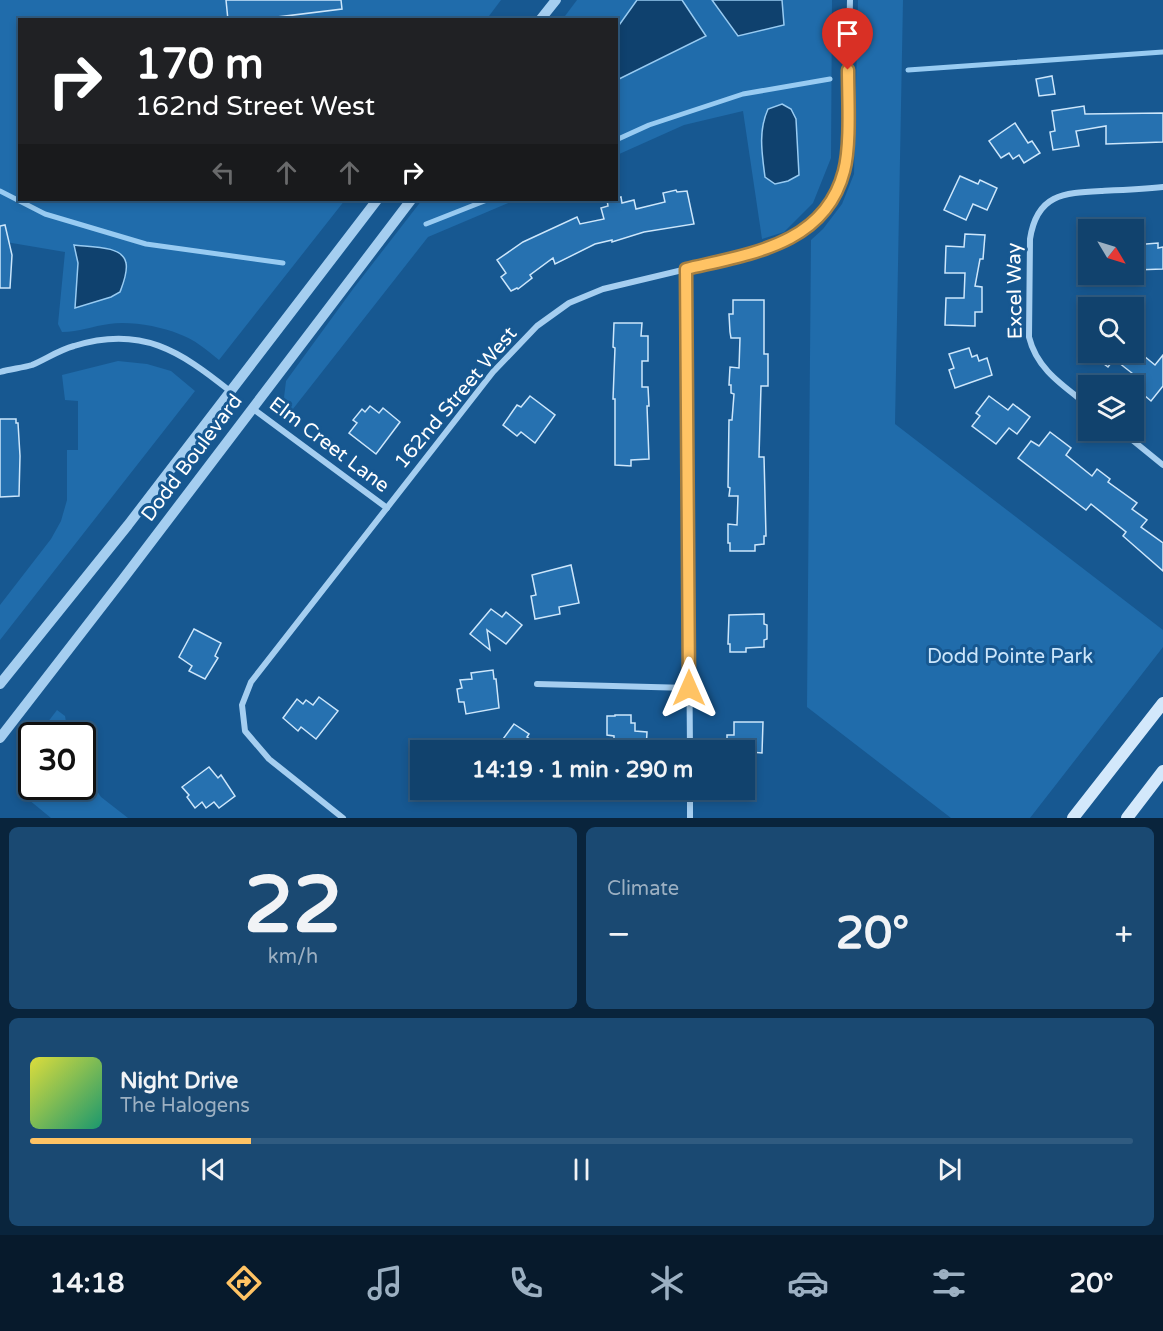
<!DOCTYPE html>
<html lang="en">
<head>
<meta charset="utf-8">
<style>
	body { margin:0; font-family:"Varela Round",sans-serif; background:#1a4972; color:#f1f3f6; height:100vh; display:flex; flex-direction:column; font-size:22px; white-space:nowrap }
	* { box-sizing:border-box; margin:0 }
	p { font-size:20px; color:#9cb0c2 }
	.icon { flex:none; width:33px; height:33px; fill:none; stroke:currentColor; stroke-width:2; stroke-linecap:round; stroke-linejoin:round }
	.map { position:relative; height:818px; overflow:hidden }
	.details { display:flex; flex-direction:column; gap:9px; padding:9px; background:#09243c; flex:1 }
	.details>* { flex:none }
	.top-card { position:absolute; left:18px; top:18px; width:600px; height:183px; border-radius:0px; box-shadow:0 3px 9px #0003,0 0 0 2px #305b80; background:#202124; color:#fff; overflow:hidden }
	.needle { width:39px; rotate:128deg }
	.fabs { position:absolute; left:1078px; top:219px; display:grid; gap:12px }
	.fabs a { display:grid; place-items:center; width:66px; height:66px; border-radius:0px; background:#11426d; box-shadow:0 3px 9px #0003,0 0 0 2px #305b80; font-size:30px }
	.speed { position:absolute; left:18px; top:722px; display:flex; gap:12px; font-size:30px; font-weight:700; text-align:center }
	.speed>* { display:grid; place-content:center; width:78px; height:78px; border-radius:50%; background:#11426d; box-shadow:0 3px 9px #0003,0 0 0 2px #305b80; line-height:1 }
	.speed .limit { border:3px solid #111; border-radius:9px; background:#fff; color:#111 }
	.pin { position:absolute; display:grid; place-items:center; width:51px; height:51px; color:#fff; margin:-62px -26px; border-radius:50% 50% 50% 0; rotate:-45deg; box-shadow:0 0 6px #0007 }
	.pin .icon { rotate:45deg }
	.me { position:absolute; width:66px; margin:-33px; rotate:0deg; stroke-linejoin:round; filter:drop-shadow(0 0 4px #0008) }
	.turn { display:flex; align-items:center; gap:21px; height:126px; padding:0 18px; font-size:27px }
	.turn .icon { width:78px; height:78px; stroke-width:2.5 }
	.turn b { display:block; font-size:42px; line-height:51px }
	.lanes { display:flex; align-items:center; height:57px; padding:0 18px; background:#0003; justify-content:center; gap:30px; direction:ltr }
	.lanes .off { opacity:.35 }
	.big { font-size:45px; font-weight:700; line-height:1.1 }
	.details .card { flex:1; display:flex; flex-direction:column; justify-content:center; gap:9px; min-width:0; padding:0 21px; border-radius:9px; background:#1a4972 }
	.details .dial { align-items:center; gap:0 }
	.dial b { font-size:78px; line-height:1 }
	.song { display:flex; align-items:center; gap:18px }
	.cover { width:72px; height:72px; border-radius:9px; background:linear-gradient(135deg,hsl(60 70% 55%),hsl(160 70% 35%)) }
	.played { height:6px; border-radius:3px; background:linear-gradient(90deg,#ffc364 20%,#305b80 20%) }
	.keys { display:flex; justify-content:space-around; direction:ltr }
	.heat { display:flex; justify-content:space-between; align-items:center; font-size:33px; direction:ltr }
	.details .tiles { flex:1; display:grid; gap:9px; grid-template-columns:1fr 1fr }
	.card:last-child { grid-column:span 2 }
	.trip { position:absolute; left:410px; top:740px; width:345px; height:60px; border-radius:0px; background:#11426d; box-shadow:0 3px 9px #0003,0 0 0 2px #305b80; font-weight:700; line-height:60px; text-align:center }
	.dock { display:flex; height:96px; justify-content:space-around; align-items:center; background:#071a2c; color:#9cb0c2 }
	.dock .icon { width:42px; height:42px }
	.dock .selected { color:#ffc364 }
	.dock b { font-size:27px; color:#f1f3f6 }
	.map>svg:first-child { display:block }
	.green { fill:#206cab }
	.water { fill:#0f416e; stroke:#98cbf2; stroke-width:1.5 }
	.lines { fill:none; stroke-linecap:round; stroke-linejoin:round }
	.stream { stroke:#98cbf2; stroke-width:5 }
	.building { fill:#2671b0; stroke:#cce6fb; stroke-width:1.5 }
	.minor { stroke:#a5cef0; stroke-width:6 }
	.tertiary { stroke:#a5cef0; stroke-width:10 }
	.secondary { stroke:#d3e8fb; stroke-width:12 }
	.route-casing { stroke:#a67f41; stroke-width:15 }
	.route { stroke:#ffc364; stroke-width:10 }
	.labels { text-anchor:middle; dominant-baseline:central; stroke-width:6; stroke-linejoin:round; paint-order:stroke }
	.street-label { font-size:20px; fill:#fff; stroke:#175891 }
	.park-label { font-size:20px; fill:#cce6fb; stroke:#175891 }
</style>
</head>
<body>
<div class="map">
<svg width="1163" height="818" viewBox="0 0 1163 818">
	<rect width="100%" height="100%" fill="#175891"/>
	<g class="green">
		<path d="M 0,0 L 501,0 L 486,20 L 20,20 L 20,200 L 345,200 L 219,360 C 207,350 194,339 179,334 C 159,326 130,321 109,324 C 93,326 79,332 62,332 L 58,324 L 65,252 L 0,241 Z"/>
		<path d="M 577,0 L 832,0 L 831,158 L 813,203 L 784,232 L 762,239 L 743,111 L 684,125 L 617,155 L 616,20 L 562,20 Z"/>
		<path d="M 858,0 L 903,0 L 895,424 L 1163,630 L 1163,647 L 1030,818 L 951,818 L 807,707 L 811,240 L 823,229 L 842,204 L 854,174 Z"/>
		<path d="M 422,200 L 515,200 L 428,237 L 289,414 L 283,406 L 286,381 L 353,289 Z"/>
		<path d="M 118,361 L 147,364 L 171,371 L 195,391 L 0,640 L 0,605 L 51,539 L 61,521 L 67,500 L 67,450 L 78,450 L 78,401 L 65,400 L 62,375 Z"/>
		<path d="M 57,710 L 65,716 L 68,735 L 38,735 Z"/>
		<path d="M 31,743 L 32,786 L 82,786 L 83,770 L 101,797 L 128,818 L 51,818 L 17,790 Z"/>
	</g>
	<g class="water">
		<path d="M 637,0 L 682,0 L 706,36 L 617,80 L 617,28 Z"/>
		<path d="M 712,0 L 782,0 L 784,25 L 738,36 Z"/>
		<path d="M 782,104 L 791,109 L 796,119 L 799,175 L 788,181 L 775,184 L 765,177 C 762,154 758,131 768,109 Z"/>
		<path d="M 74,245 C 89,247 123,245 126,263 C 128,272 123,284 120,292 L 111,297 L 75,308 L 78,263 Z"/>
	</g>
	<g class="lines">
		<g class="stream">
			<path d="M 908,70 L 1163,52"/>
			<path d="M 616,140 L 649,125 L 743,94 L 830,79"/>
			<path d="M 0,191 L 45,214 L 146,244 L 283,263"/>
			<path d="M 426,224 L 487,200"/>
		</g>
	</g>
	<g class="building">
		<path d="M 226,0 L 341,0 L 342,9 L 253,20 L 228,20 Z"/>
		<path d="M 1052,76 L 1055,94 L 1039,96 L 1036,79 Z"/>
		<path d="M 1084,106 L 1085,114 L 1163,113 L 1163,142 L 1106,144 L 1106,126 L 1076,131 L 1079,146 L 1053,150 L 1050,132 L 1055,131 L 1052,111 Z"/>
		<path d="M 1015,123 L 1028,143 L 1032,141 L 1040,153 L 1024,163 L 1019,155 L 1013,159 L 1009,153 L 1001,158 L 989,141 Z"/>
		<path d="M 960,176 L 978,184 L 980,180 L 997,188 L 987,210 L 973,204 L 966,220 L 944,210 Z"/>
		<path d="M 676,190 L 677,192 L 687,191 L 694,224 L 644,232 L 612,242 L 612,240 L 595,244 L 555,264 L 553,258 L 530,275 L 532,278 L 518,289 L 517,288 L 511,291 L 501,277 L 506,273 L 497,260 L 523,242 L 577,217 L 580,224 L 604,219 L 601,208 L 608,206 L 607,200 L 621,197 L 622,203 L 634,200 L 636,209 L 665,202 L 663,193 Z"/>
		<path d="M 5,225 L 12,255 L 10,288 L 0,288 L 0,226 Z"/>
		<path d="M 965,234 L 985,235 L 983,259 L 980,259 L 975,286 L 982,287 L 982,312 L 975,312 L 975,326 L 945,325 L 946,298 L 964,298 L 965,273 L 945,273 L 946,246 L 964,247 Z"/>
		<path d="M 1158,243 L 1158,248 L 1163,247 L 1163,269 L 1134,270 L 1134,245 Z"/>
		<path d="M 733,300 L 764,300 L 764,354 L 768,354 L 768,386 L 761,386 L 759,457 L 764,457 L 766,536 L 764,536 L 764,544 L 755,545 L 755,551 L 730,551 L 730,543 L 728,543 L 728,524 L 737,525 L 738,496 L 729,496 L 730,488 L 728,487 L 729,420 L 732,420 L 734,394 L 731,393 L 731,385 L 729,385 L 730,367 L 739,368 L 740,338 L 731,338 L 730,332 L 729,314 L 733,314 Z"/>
		<path d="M 614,323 L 642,323 L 641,336 L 648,336 L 648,361 L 642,361 L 642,387 L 648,387 L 649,406 L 647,406 L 649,459 L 631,460 L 631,466 L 615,465 L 615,399 L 613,399 L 615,348 L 613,347 Z"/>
		<path d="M 969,348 L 972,357 L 977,355 L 979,361 L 987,358 L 992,375 L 955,388 L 949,370 L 954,368 L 949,354 Z"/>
		<path d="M 1088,352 L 1139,352 L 1155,365 L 1163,355 L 1163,386 L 1151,401 L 1131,384 L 1137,377 L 1114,359 L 1108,367 Z"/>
		<path d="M 530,396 L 555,415 L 535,443 L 521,432 L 517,436 L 503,425 L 517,405 L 521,407 Z"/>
		<path d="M 989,396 L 1008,410 L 1013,404 L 1030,417 L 1017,434 L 1009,428 L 996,444 L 972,426 L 980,416 L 976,413 Z"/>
		<path d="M 370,406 L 379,413 L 383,408 L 400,422 L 376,454 L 349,433 L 357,423 L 353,420 L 362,409 L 365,412 Z"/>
		<path d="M 0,419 L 16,419 L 16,423 L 18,423 L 20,456 L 19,496 L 0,497 Z"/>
		<path d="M 1050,432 L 1071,448 L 1066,455 L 1092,476 L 1097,469 L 1110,479 L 1108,482 L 1137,503 L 1132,509 L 1147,520 L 1141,527 L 1163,543 L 1163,571 L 1123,536 L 1126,532 L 1091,504 L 1086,510 L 1018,458 L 1031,441 L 1039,446 Z"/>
		<path d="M 571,565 L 579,603 L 559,607 L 560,614 L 535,619 L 531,596 L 536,595 L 532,575 Z"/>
		<path d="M 491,609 L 502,617 L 506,612 L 522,625 L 506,644 L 487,630 L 490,650 L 470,634 Z"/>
		<path d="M 764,614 L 764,624 L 767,625 L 767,639 L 764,640 L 764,647 L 746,648 L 746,652 L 730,652 L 730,644 L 728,644 L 729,615 Z"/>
		<path d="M 194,629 L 221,643 L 215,656 L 218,658 L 205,679 L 189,671 L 192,666 L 179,657 Z"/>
		<path d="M 493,670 L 494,679 L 496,679 L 499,708 L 466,714 L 464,702 L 459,702 L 457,689 L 462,688 L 460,680 L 472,679 L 471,673 Z"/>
		<path d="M 319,697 L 338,711 L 316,739 L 301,727 L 298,731 L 283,718 L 297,699 L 303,704 L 306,700 L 313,705 Z"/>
		<path d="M 615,715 L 631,715 L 631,723 L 635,723 L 635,731 L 647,732 L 646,750 L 614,750 L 614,736 L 607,735 L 607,716 L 615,716 Z"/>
		<path d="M 734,722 L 763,722 L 762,753 L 727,750 L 727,735 L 734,735 Z"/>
		<path d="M 514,724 L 529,734 L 527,737 L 546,750 L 495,750 Z"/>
		<path d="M 209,767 L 218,778 L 221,775 L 235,796 L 219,808 L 214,802 L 206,808 L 202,802 L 195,808 L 187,797 L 189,795 L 182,787 Z"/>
	</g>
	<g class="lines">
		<g class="minor">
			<path d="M 686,269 L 690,750"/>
			<path d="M 0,372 C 10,369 22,368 32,365 C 46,359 59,350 74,346 C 141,325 180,351 230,391"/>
			<path d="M 1089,406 C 1064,386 1037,370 1029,337 L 1030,239 C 1037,194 1063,193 1102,191 C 1122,190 1143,189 1163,187"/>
			<path d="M 252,408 L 387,508"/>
			<path d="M 1120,430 L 1163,465"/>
			<path d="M 537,684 L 689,688"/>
			<path d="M 690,789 L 690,818"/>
			<path d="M 343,818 L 269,759 L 245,731 L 242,705 L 251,682 L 493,372 L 537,326 L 569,303 L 603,289 L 762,251 L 796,236 L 817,221 L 833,197 L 844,170 L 847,139 L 850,0"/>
		</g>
		<g class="tertiary">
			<path d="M 540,20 L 556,0"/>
			<path d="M 0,684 L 128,525 L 377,200"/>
			<path d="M 0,738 L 123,579 L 411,200"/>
		</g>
		<g class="secondary">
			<path d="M 1073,818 L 1163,703"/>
			<path d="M 1127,818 L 1163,771"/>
		</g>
	</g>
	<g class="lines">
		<g class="route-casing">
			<path id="route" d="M 689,688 L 686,269 C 749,254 825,245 844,171 C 851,145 848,98 848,70"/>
		</g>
		<use href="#route" class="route"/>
	</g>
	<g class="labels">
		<g class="street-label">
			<text transform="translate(1015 291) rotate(-91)">Excel Way</text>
			<text transform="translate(456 398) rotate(-50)">162nd Street West</text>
			<text transform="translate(329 445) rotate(37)">Elm Creet Lane</text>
			<text transform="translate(192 458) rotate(-53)">Dodd Boulevard</text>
		</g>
		<g class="park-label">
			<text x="1010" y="657">Dodd Pointe Park</text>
		</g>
	</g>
</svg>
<div class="fabs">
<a><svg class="needle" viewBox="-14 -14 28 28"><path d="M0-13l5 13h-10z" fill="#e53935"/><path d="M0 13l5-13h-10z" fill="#9cb0c2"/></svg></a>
<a><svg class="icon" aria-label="search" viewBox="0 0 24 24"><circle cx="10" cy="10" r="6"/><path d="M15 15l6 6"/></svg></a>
<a><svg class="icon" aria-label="layers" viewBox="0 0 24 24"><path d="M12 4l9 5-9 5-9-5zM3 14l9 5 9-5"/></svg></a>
</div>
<div class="speed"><div class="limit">30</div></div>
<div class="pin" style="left:848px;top:70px;background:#d93025"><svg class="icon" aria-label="arrive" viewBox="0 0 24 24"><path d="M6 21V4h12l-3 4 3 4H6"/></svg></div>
<svg class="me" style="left:689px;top:688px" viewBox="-20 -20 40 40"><path d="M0-17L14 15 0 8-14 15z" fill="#ffc364" stroke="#fff" stroke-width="4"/></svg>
<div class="trip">14:19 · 1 min · 290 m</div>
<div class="top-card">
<div class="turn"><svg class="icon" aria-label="right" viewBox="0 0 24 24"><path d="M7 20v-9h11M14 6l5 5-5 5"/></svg><div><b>170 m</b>162nd Street West</div></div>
<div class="lanes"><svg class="icon off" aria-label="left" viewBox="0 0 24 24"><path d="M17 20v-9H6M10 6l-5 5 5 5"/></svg><svg class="icon off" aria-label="ahead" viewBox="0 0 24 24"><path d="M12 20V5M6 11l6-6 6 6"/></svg><svg class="icon off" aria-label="ahead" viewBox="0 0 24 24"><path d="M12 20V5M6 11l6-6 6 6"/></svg><svg class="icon" aria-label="right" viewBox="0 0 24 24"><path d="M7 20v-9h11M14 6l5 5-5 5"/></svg></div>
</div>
</div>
<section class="details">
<div class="tiles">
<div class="card dial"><b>22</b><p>km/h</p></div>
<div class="card"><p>Climate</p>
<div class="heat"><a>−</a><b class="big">20°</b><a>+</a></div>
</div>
<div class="card">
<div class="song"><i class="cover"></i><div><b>Night Drive</b><p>The Halogens</p></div></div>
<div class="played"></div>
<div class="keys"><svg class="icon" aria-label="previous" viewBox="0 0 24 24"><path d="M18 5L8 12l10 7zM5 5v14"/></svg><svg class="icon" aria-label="pause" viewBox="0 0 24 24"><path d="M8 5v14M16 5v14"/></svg><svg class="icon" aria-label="next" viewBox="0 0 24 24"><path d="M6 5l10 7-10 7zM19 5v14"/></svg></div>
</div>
</div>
</section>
<nav class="dock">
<b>14:18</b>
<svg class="icon selected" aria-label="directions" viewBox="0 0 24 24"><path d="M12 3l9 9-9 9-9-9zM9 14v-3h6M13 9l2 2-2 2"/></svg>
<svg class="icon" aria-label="music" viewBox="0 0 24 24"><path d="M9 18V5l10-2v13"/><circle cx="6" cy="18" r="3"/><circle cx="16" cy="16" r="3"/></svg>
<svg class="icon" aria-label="phone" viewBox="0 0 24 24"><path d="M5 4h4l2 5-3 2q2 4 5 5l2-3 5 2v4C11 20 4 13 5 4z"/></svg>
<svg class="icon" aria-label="climate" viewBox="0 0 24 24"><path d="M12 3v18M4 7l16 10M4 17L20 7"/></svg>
<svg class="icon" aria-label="car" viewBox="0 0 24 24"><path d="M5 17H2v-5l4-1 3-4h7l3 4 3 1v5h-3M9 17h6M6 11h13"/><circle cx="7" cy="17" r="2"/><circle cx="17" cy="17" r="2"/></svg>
<svg class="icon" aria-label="filters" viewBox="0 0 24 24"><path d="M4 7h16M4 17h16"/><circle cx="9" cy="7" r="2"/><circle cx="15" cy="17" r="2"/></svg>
<b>20°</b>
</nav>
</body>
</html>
